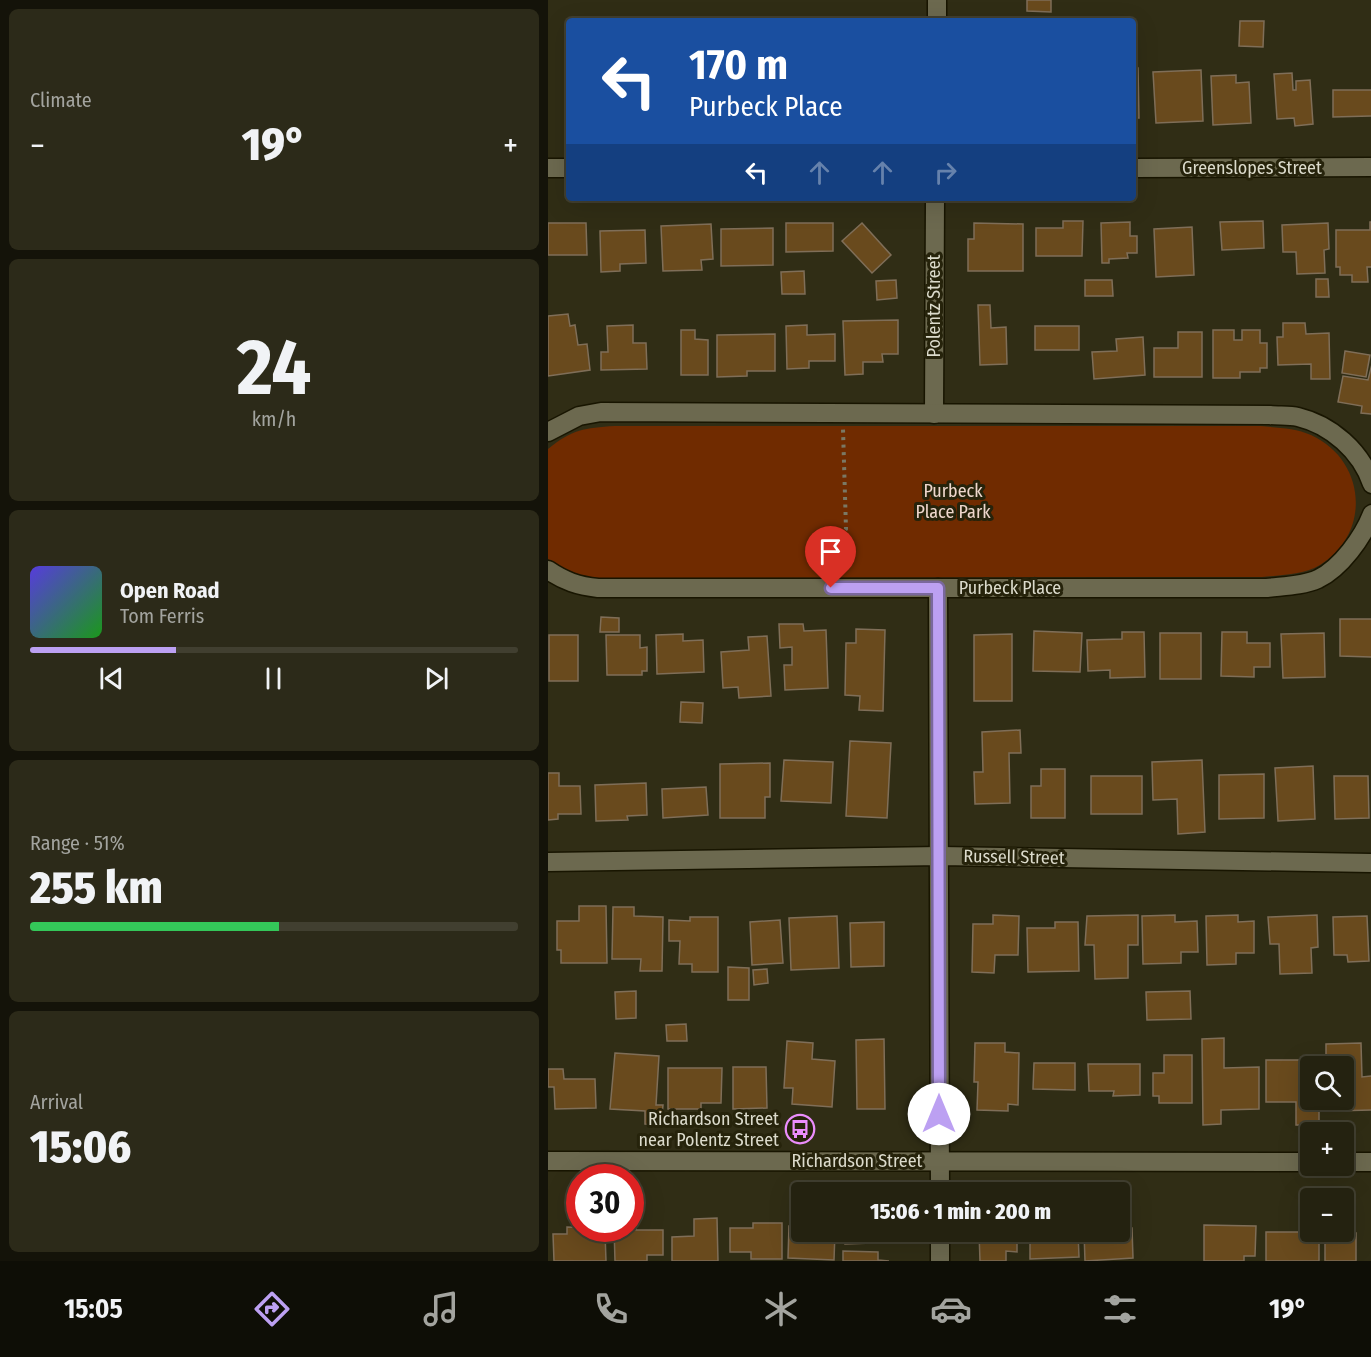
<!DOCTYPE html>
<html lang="en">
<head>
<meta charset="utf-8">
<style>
	body { margin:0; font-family:"Fira Sans Condensed",sans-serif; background:#2c2a19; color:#f1f3f6; height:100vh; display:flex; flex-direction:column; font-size:22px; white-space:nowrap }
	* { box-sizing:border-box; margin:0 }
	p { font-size:20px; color:#a3a49f }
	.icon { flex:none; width:33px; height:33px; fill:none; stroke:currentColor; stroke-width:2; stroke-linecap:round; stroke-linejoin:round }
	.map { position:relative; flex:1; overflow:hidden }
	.details { display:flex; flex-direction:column; gap:9px; padding:9px; background:#141309; width:548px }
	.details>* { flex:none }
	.banner { position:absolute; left:18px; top:18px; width:570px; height:183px; border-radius:6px; box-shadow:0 6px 24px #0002,0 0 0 2px #413f30; background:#1a4fa0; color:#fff; overflow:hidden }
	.tools { position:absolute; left:752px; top:1056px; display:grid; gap:12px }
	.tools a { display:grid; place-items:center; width:54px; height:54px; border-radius:6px; background:#242210; box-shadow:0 6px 24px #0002,0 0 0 2px #413f30; font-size:30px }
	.speed { position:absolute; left:18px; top:1164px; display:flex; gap:12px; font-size:30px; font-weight:700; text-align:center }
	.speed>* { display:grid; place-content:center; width:78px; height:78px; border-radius:50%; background:#242210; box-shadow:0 6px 24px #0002,0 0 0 2px #413f30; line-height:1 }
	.speed .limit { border:9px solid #d22; background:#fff; color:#111 }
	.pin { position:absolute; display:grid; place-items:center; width:51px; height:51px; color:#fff; margin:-62px -26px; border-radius:50% 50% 50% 0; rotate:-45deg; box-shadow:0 0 6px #0007 }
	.pin .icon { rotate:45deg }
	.me { position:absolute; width:66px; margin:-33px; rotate:0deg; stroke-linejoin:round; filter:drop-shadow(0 0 4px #0008) }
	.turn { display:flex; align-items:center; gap:21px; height:126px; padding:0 24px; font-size:27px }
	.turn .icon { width:78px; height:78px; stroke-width:2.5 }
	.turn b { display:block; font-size:42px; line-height:51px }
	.lanes { display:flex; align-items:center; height:57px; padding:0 24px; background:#0003; justify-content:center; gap:30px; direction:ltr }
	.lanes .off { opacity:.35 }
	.big { font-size:45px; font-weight:800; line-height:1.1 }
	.details .widget { flex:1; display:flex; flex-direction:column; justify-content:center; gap:9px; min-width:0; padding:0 21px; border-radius:9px; background:#2c2a19 }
	.details .dial { align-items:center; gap:0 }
	.dial b { font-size:78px; line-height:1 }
	.song { display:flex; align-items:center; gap:18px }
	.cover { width:72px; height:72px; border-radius:9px; background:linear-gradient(135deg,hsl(250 70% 55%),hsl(120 70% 35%)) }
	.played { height:6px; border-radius:3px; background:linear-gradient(90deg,#bca0f2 30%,#413f30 30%) }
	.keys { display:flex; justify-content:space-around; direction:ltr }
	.heat { display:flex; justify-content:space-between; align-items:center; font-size:33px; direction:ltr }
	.charge { height:9px; border-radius:4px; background:linear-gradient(90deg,#34c759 51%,#413f30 0) }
	.trip { position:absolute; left:243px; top:1182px; width:339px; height:60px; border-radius:6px; background:#242210; box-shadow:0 6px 24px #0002,0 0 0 2px #413f30; font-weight:800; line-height:60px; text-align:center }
	.tab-bar { display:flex; height:96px; justify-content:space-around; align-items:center; background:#0e0e06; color:#a3a49f }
	.tab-bar .icon { width:42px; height:42px }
	.tab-bar .active { color:#bca0f2 }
	.tab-bar b { font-size:27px; color:#f1f3f6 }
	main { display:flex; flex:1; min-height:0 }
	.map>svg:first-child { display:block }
	.green { fill:#702b00 }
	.building { fill:#694a1d; stroke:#7f6e58; stroke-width:1.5 }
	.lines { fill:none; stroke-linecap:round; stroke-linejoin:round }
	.street-casing { stroke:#181500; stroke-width:21 }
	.secondary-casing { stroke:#181500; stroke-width:21 }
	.path { stroke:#7a7864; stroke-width:4; stroke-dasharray:3 4.5; stroke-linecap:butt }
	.street { stroke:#6c694f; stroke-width:18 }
	.secondary { stroke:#6c694f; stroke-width:18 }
	.route-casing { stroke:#7a689d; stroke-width:15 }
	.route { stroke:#bca0f2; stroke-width:10 }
	.labels { text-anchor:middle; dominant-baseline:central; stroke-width:6; stroke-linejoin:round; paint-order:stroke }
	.street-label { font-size:18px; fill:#dcdbcc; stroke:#26230b }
	.park-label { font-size:18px; fill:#eed7cc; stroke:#26230b }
	.poi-label { font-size:18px; fill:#dcdbcc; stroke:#26230b; text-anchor:end }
</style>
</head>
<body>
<main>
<section class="details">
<div class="widget"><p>Climate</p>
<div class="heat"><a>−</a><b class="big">19°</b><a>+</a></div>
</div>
<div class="widget dial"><b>24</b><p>km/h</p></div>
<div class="widget">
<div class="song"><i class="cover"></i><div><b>Open Road</b><p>Tom Ferris</p></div></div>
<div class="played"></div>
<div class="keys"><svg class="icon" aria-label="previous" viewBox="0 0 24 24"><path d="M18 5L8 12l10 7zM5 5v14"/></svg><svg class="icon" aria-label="pause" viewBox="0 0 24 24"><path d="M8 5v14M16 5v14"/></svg><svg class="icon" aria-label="next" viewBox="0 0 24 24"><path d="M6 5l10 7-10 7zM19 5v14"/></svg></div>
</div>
<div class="widget"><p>Range · 51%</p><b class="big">255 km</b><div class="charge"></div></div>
<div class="widget"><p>Arrival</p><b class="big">15:06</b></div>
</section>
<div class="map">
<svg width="824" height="1261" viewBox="0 0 824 1261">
	<rect width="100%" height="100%" fill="#302d15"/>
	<path class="green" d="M 67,426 L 713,426 C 730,428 748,428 763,435 C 818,460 824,533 772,565 C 755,575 733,575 714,577 L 42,578 L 17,570 L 0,559 L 0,449 C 25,429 36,428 67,426 Z"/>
	<g class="building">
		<path d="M 479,0 L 503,0 L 503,12 L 479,11 Z"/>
		<path d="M 692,21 L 716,21 L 715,47 L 691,46 Z"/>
		<path d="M 585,68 L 590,68 L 591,118 L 585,118 Z"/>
		<path d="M 653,70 L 655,121 L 608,123 L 605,72 Z"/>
		<path d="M 744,73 L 745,90 L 748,90 L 748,81 L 762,80 L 765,124 L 747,126 L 746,118 L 729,119 L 726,74 Z"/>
		<path d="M 688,75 L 688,83 L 701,82 L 703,123 L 665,125 L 663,76 Z"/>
		<path d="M 785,90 L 824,90 L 824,116 L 785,117 Z"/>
		<path d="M 515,221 L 535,221 L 534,256 L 488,256 L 488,228 L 515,228 Z"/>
		<path d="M 715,221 L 716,248 L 674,250 L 672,222 Z"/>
		<path d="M 582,222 L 582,236 L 589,236 L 589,253 L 579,253 L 580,258 L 561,259 L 561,263 L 554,263 L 553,223 Z"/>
		<path d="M 822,222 L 824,222 L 824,267 L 819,267 L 820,282 L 804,282 L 804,275 L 792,275 L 792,267 L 788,267 L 788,230 L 822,230 Z"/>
		<path d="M 0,223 L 38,223 L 39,255 L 0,255 Z"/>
		<path d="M 238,223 L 285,223 L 285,251 L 238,252 Z"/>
		<path d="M 314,223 L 343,255 L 324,273 L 294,241 Z"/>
		<path d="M 426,223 L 475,224 L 475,271 L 420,271 L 420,239 L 426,239 Z"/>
		<path d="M 780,223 L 781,249 L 776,250 L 777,273 L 749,274 L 748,252 L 735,252 L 734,225 Z"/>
		<path d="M 163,224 L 165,259 L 153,260 L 154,270 L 115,271 L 113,226 Z"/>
		<path d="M 644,227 L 646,275 L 608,277 L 606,229 Z"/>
		<path d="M 225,228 L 225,265 L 173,266 L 173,229 Z"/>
		<path d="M 97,230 L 98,263 L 72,264 L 72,271 L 53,272 L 52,231 Z"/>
		<path d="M 256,271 L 257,294 L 234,294 L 233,272 Z"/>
		<path d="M 768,279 L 780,279 L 781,297 L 768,297 Z"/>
		<path d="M 348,280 L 349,298 L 329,300 L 328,281 Z"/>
		<path d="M 537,280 L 564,280 L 565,296 L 537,296 Z"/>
		<path d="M 430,305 L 442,305 L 443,328 L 458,327 L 459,364 L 432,365 Z"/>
		<path d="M 20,314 L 22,326 L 27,325 L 30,345 L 39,344 L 42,370 L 0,376 L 0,316 Z"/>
		<path d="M 350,320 L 350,354 L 334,354 L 335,362 L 315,362 L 315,374 L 297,375 L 295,321 Z"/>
		<path d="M 735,323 L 757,323 L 758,334 L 781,333 L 782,379 L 763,379 L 763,364 L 730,365 L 729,337 L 735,337 Z"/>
		<path d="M 85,325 L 85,343 L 98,343 L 99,369 L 53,370 L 53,352 L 60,352 L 59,326 Z"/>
		<path d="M 259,325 L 259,335 L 287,334 L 287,361 L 261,361 L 261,368 L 239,369 L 238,326 Z"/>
		<rect x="487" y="326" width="44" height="24"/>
		<path d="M 133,330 L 147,330 L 147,339 L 160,340 L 160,375 L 133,375 Z"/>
		<path d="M 665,330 L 686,330 L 686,340 L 694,340 L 694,330 L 712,330 L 712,343 L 719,343 L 719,368 L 712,368 L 712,372 L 692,372 L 692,378 L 665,378 Z"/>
		<path d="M 630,332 L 654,332 L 654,377 L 606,377 L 606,348 L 630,348 Z"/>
		<path d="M 227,334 L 227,371 L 199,371 L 199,376 L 169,377 L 169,335 Z"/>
		<path d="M 595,337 L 597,375 L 546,379 L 544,352 L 569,351 L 568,339 Z"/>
		<path d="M 797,351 L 822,355 L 818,377 L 794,373 Z"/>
		<path d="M 824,364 L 824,414 L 813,413 L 814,406 L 790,402 L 795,376 L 820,380 Z"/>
		<path d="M 53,617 L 71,618 L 71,632 L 52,632 Z"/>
		<path d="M 792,619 L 824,619 L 824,657 L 792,656 Z"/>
		<path d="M 231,624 L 255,624 L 256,631 L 278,630 L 280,688 L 237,690 L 236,665 L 244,665 L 244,647 L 232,648 Z"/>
		<path d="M 308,629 L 337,630 L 335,711 L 311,710 L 312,696 L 297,695 L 298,643 L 308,643 Z"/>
		<path d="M 486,631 L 534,633 L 532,672 L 485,671 Z"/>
		<path d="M 574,632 L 596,632 L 597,677 L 562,678 L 562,670 L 540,671 L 539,640 L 574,639 Z"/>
		<path d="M 674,632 L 699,632 L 699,643 L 722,643 L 722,667 L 706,667 L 706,677 L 673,676 Z"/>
		<rect x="612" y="633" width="41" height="46"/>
		<path d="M 776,633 L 777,677 L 735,678 L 733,634 Z"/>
		<path d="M 135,634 L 135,641 L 155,640 L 156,672 L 109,674 L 108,635 Z"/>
		<path d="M 464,634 L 464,701 L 426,701 L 426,635 Z"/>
		<rect x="1" y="635" width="29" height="46"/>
		<path d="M 58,635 L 92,635 L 92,648 L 99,647 L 99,671 L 94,671 L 94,675 L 59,675 Z"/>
		<path d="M 219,636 L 223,696 L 191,698 L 190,687 L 175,688 L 173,652 L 201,650 L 200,637 Z"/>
		<path d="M 133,702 L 155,703 L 154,723 L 132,722 Z"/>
		<path d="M 472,730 L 473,753 L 461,753 L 462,803 L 427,804 L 426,772 L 435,772 L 434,732 Z"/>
		<path d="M 302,741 L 343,743 L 339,818 L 298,816 Z"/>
		<path d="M 236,760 L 285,762 L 283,803 L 233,801 Z"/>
		<path d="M 654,760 L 657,832 L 630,834 L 629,799 L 605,800 L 604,762 Z"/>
		<path d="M 222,763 L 222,797 L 217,797 L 217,818 L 172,818 L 172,764 Z"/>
		<path d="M 765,766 L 767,819 L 730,821 L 727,768 Z"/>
		<path d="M 493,769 L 517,769 L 517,818 L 483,818 L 483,786 L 493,786 Z"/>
		<path d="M 0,773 L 11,773 L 11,786 L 32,786 L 33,814 L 10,814 L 10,819 L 0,820 Z"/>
		<path d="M 716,774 L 716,818 L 671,819 L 671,775 Z"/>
		<rect x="543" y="776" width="51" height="38"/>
		<path d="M 786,776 L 820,776 L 821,818 L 787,819 Z"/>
		<path d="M 98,783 L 99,815 L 79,816 L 80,820 L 48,821 L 47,785 Z"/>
		<path d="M 158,787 L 160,815 L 115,818 L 114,789 Z"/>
		<path d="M 31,906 L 58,906 L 59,963 L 13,963 L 13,950 L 9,950 L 9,921 L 31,921 Z"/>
		<path d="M 65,907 L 86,907 L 86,916 L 115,917 L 114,971 L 92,971 L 93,959 L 64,959 Z"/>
		<path d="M 445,915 L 471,916 L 470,955 L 447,955 L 446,973 L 424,972 L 425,924 L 445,924 Z"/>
		<path d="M 590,915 L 590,945 L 580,945 L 580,978 L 547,979 L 546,945 L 537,945 L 539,916 Z"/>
		<path d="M 627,915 L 627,922 L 649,921 L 650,952 L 633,952 L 633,963 L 595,964 L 594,916 Z"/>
		<path d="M 690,915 L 690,922 L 706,921 L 706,953 L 688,953 L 688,964 L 659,965 L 658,916 Z"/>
		<path d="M 769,915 L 770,947 L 763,948 L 764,973 L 732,974 L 731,944 L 722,944 L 720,917 Z"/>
		<path d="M 289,916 L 291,968 L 243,970 L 241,918 Z"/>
		<path d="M 819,916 L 821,961 L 800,962 L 799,955 L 786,955 L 785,917 Z"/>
		<path d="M 142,917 L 170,917 L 170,972 L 144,972 L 144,964 L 131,964 L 132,941 L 121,941 L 121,920 L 142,921 Z"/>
		<path d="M 232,920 L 235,963 L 204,965 L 202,922 Z"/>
		<path d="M 336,922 L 336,966 L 303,967 L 302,923 Z"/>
		<path d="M 507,922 L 530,922 L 531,971 L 480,972 L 479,928 L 507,928 Z"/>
		<path d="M 180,967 L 201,968 L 201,1000 L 180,1000 Z"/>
		<path d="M 219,969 L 220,983 L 206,985 L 205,970 Z"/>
		<path d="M 88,991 L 88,1018 L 68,1019 L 67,992 Z"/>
		<path d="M 642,991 L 643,1019 L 599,1020 L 598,992 Z"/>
		<path d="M 138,1024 L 139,1041 L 119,1041 L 118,1025 Z"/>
		<path d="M 676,1038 L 676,1068 L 711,1067 L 711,1109 L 673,1110 L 673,1124 L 655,1125 L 654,1039 Z"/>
		<path d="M 336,1039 L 337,1109 L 309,1109 L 308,1040 Z"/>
		<path d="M 239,1041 L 265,1043 L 264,1059 L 287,1061 L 284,1107 L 244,1104 L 245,1088 L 236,1088 Z"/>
		<path d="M 427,1043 L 457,1043 L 457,1052 L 471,1053 L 470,1105 L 460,1104 L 460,1111 L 429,1110 L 430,1082 L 426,1082 Z"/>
		<path d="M 813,1043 L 814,1077 L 824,1076 L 824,1110 L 786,1111 L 786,1100 L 795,1100 L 795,1066 L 778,1066 L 778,1044 Z"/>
		<path d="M 67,1053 L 111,1056 L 108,1105 L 115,1105 L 113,1125 L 97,1124 L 97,1111 L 62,1109 Z"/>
		<path d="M 616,1055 L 644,1055 L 644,1103 L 611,1103 L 611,1096 L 605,1096 L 605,1073 L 616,1073 Z"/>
		<path d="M 718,1060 L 752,1060 L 752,1067 L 771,1066 L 762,1066 L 762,1100 L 771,1100 L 771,1125 L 748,1125 L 748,1102 L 718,1102 Z"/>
		<path d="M 486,1063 L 527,1063 L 527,1090 L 485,1089 Z"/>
		<path d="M 540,1064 L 592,1064 L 592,1095 L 565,1096 L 566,1091 L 541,1091 Z"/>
		<path d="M 185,1067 L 218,1067 L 219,1108 L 185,1109 Z"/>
		<path d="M 120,1068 L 174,1068 L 173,1103 L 153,1103 L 153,1109 L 120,1109 Z"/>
		<path d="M 0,1069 L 15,1069 L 16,1079 L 47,1079 L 48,1108 L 7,1109 L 6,1087 L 0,1087 Z"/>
		<path d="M 169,1218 L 170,1261 L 124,1261 L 124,1237 L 146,1236 L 146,1219 Z"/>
		<path d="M 82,1222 L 88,1222 L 88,1230 L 115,1230 L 115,1255 L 99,1255 L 99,1261 L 67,1261 L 66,1228 L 82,1228 Z"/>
		<path d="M 205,1223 L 234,1223 L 234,1259 L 203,1259 L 203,1252 L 182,1252 L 182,1228 L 205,1228 Z"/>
		<path d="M 656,1225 L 708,1226 L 707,1256 L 696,1256 L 696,1261 L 656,1261 Z"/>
		<path d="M 241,1226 L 254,1226 L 254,1232 L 287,1232 L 286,1260 L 240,1258 Z"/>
		<path d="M 19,1227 L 42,1228 L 42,1232 L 57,1232 L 58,1261 L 6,1261 L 5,1234 L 19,1234 Z"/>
		<path d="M 572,1228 L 584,1228 L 585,1258 L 537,1261 L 536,1232 L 572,1232 Z"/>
		<path d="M 297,1232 L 324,1232 L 324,1243 L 297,1244 Z"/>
		<path d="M 431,1232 L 469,1232 L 469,1252 L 458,1251 L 458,1261 L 432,1261 Z"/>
		<path d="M 482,1232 L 530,1232 L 531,1257 L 482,1259 Z"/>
		<rect x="718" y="1232" width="53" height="29"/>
		<rect x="777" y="1233" width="31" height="28"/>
		<path d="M 295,1251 L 330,1252 L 330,1260 L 341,1261 L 295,1261 Z"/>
	</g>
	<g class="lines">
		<g class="street-casing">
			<g id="street">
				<path d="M 389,21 L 389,0"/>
				<path d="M 386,414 L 387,198"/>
				<path d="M 0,432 L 31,416 L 53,412 L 722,415 C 731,416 741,415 750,417 C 783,425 813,451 824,484"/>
				<path d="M 0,570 C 16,581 30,586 50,588 L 719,588 C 735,586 754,586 770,579 C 793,568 815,537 824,514"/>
				<path d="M 390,588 L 392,1192"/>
				<path d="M 0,862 L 392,856 L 824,863"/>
				<path d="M 0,1161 L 762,1162"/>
				<path d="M 795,1162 L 824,1162"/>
				<path d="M 392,1232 L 392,1261"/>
			</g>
		</g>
		<g class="secondary-casing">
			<g id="secondary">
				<path d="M 0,168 L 21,168"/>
				<path d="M 585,168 L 824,167"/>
			</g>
		</g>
		<path class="path" d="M 283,570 L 284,546 L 298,529 L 295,429"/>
		<use href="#street" class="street"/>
		<use href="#secondary" class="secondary"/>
	</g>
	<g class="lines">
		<g class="route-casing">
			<path id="route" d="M 283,588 L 390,588 L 391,1114"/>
		</g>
		<use href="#route" class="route"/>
	</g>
	<defs>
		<g id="bus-ring" transform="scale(1.5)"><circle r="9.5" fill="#26230b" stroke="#eb8dfc" stroke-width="1.5"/><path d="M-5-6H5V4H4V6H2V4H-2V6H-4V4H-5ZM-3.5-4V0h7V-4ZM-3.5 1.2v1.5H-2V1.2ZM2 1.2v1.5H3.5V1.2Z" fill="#eb8dfc"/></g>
	</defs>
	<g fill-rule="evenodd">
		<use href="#bus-ring" x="252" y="1129"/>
	</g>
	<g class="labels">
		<g class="street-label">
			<text x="704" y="168">Greenslopes Street</text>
			<text transform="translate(386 306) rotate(-90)">Polentz Street</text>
			<text x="462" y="588">Purbeck Place</text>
			<text transform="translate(466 857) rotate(1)">Russell Street</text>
			<text x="309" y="1161">Richardson Street</text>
		</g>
		<g class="park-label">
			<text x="405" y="491">Purbeck<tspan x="405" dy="21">Place Park</tspan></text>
		</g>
		<g class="poi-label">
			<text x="231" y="1119">Richardson Street<tspan x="231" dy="21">near Polentz Street</tspan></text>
		</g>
	</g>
</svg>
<div class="tools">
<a><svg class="icon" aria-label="search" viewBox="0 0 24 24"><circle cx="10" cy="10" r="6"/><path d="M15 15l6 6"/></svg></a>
<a>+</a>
<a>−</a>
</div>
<div class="speed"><div class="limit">30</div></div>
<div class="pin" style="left:283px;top:588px;background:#d93025"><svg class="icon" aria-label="arrive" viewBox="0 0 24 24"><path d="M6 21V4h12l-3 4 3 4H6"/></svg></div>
<svg class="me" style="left:391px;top:1114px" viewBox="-20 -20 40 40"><circle r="19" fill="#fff"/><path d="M0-13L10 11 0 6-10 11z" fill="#bca0f2"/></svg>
<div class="trip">15:06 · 1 min · 200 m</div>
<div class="banner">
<div class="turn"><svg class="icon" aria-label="left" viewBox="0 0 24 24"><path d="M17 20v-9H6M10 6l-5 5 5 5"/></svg><div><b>170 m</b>Purbeck Place</div></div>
<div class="lanes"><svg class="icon" aria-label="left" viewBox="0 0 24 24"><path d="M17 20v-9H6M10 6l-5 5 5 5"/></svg><svg class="icon off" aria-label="ahead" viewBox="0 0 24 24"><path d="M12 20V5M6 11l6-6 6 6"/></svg><svg class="icon off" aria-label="ahead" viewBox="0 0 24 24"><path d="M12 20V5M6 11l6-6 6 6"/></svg><svg class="icon off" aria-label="right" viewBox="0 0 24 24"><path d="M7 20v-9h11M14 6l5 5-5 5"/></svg></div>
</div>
</div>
</main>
<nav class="tab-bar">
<b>15:05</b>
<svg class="icon active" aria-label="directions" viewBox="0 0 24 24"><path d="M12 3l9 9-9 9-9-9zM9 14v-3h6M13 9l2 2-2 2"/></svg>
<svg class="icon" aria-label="music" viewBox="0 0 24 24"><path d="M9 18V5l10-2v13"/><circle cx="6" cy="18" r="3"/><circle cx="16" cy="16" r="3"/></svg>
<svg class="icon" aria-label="phone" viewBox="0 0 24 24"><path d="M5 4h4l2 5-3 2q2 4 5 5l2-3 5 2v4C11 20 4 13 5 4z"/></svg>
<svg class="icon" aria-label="climate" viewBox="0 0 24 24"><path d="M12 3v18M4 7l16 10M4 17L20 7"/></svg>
<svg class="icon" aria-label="car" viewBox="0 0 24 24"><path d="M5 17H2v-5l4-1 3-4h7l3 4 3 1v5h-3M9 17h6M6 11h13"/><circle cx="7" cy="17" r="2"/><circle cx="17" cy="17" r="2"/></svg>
<svg class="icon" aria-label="filters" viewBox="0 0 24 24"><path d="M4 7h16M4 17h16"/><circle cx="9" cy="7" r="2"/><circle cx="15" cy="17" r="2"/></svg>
<b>19°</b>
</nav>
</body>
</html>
